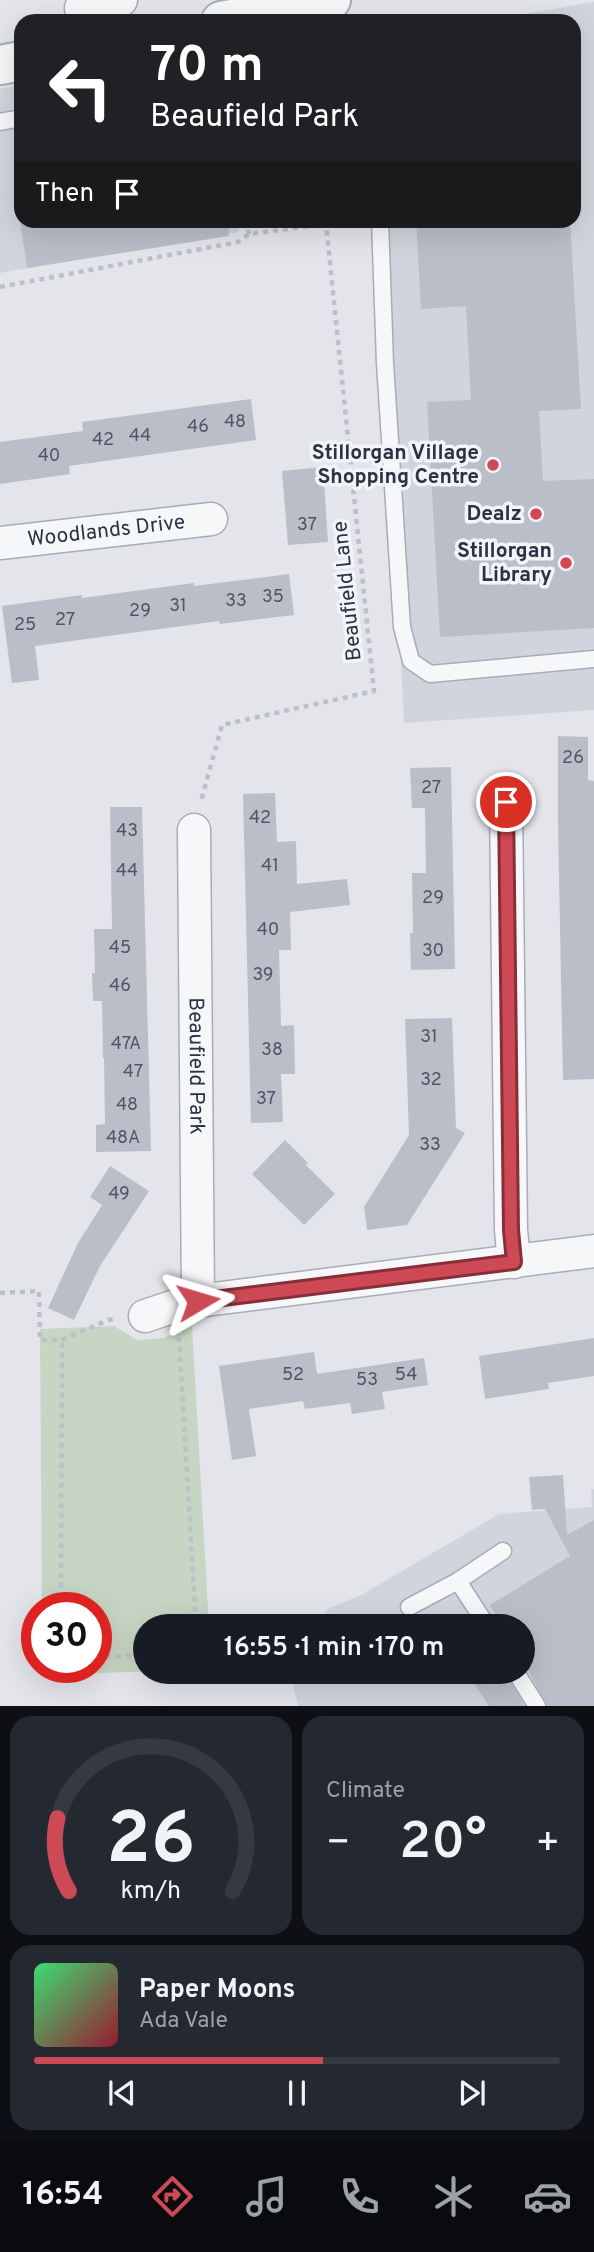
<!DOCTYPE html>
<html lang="en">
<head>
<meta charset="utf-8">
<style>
	body { margin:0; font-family:Overpass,sans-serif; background:#242831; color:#f1f3f6; height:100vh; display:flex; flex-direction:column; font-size:26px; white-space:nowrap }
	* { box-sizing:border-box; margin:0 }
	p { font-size:23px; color:#9ea1a6 }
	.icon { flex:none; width:38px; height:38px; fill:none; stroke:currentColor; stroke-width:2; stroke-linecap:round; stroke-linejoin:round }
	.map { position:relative; height:1706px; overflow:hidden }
	.drawer { display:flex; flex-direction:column; gap:10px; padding:10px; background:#0d0f14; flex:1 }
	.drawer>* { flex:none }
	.top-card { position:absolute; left:14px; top:14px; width:567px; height:214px; border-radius:21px; box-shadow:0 7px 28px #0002; background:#202124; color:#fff; overflow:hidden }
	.speed { position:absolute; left:21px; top:1592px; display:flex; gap:14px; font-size:35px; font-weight:700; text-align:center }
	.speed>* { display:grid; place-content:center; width:91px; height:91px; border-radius:50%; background:#171b24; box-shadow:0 7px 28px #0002; line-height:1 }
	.speed .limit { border:10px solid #d22; background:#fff; color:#111 }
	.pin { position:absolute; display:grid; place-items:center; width:60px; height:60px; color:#fff; margin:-30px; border:4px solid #fff; border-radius:50%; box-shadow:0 2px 7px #0007 }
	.me { position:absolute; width:77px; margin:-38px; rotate:83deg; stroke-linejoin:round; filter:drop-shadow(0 0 5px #0008) }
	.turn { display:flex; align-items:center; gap:24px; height:147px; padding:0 21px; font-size:32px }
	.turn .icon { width:91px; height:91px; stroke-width:2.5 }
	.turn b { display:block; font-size:49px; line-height:60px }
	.then { display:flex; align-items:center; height:66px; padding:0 21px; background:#0003; gap:14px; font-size:26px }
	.big { font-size:52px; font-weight:600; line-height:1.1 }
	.drawer .widget { flex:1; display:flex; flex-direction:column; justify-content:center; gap:10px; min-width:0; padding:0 24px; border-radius:21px; background:#242831 }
	.drawer .dial { align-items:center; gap:0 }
	.dial svg { height:182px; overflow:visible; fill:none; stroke:#363941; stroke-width:7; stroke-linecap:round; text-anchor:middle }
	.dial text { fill:#f1f3f6; stroke:none }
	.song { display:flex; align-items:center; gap:21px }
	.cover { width:84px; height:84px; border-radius:10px; background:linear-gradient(135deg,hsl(140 70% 55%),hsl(350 70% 35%)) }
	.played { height:7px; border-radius:4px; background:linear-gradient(90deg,#ce4956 55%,#363941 55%) }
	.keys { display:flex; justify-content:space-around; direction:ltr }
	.heat { display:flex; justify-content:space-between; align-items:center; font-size:38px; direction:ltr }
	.drawer .tiles { flex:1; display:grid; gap:10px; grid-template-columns:1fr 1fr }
	.widget:last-child { grid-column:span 2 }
	.trip { position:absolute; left:133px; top:1614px; width:402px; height:70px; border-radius:35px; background:#171b24; box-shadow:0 7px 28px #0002; font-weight:600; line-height:70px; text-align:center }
	.dock { display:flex; height:112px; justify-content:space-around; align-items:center; background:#090b0e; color:#9ea1a6 }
	.dock .icon { width:49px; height:49px }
	.dock .current { color:#ce4956 }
	.dock b { font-size:32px; color:#f1f3f6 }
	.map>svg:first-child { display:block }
	.built { fill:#d1d4dd }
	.green { fill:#c7d5c4 }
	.building { fill:#babec8 }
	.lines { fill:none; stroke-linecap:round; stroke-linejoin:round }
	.service-casing { stroke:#a8acb5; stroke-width:19 }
	.minor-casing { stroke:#a8acb5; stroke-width:35 }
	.tertiary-casing { stroke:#a8acb5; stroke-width:42 }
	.path { stroke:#bdc0c6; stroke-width:4.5; stroke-dasharray:5 5; stroke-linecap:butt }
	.service { stroke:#f6f7f9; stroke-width:16 }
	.minor { stroke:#f6f7f9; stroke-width:32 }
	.tertiary { stroke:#f6f7f9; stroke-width:38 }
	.route-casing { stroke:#862f38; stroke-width:18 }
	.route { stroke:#ce4956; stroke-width:12 }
	.poi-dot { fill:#ce4956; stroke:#f2f4f8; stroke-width:2.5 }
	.labels { text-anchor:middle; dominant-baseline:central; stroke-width:7; stroke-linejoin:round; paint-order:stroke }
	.number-label { font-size:18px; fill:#4e5564 }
	.poi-label { font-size:21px; font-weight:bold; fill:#2a3243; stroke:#f2f4f8; text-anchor:end }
	.street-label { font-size:21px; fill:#2a3243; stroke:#f2f4f8 }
</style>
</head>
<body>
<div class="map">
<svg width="594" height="1706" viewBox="0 0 594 1706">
	<rect width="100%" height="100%" fill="#e3e5eb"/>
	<g class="built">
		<path d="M 594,2 L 594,710 L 404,723 L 380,221 L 574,220 L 574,21 L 482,21 Z"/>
		<path d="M 21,85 L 21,220 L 237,221 L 239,232 L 0,273 L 0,89 Z"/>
		<path d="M 591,1489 L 594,1489 L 594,1706 L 298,1706 L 290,1671 L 523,1671 L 523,1626 L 312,1626 L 330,1608 L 363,1594 L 499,1514 L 592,1507 Z"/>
	</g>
	<path class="green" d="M 114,1326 L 137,1340 L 164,1338 L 192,1326 L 209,1626 L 145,1626 L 145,1671 L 160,1671 L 43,1675 L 42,1668 L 96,1668 L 96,1608 L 42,1608 L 40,1329 Z"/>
	<g class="building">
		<path d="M 20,220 L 228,220 L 229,236 L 27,268 Z"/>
		<path d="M 416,220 L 570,220 L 581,409 L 539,411 L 543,481 L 594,479 L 594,628 L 440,637 L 427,402 L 471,400 L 466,306 L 421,309 Z"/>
		<path d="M 251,399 L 256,440 L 69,466 L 70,474 L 0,484 L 0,442 L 83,431 L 82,422 Z"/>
		<path d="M 323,467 L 328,542 L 288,545 L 282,471 Z"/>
		<path d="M 289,574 L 294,615 L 220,624 L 219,621 L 35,646 L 39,680 L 12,683 L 2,606 L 82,595 L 82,598 L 194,583 L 194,586 Z"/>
		<path d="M 558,736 L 588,737 L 588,780 L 594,781 L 594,1079 L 563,1080 L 558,825 Z"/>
		<path d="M 451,767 L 455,969 L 411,970 L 410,933 L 413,933 L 412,873 L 426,873 L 425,808 L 412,808 L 410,768 Z"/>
		<path d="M 275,793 L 277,842 L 296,841 L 297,884 L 347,879 L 350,905 L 290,912 L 291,950 L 279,950 L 281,1026 L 294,1025 L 295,1074 L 281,1074 L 283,1122 L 251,1123 L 243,794 Z"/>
		<path d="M 110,807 L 142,807 L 151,1151 L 96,1152 L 96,1125 L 105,1124 L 104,1058 L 103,1058 L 102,1001 L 93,1001 L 92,973 L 95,973 L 94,929 L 112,929 Z"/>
		<path d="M 452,1018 L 456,1128 L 465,1133 L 407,1225 L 367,1230 L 364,1207 L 409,1135 L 405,1019 Z"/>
		<path d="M 285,1140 L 308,1163 L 306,1165 L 335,1194 L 304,1225 L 252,1174 Z"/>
		<path d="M 110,1166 L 149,1191 L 100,1266 L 74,1320 L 48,1308 L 78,1243 L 102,1205 L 90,1197 Z"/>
		<path d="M 594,1338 L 594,1376 L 548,1383 L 549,1389 L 485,1399 L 479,1356 Z"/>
		<path d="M 314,1352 L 317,1374 L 424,1358 L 428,1385 L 382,1392 L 385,1409 L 352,1414 L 350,1403 L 305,1409 L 303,1401 L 249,1409 L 256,1456 L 232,1460 L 219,1366 Z"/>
		<path d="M 563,1475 L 567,1535 L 594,1520 L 594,1706 L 547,1706 L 523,1660 L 523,1626 L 502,1626 L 490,1605 L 570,1556 L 545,1509 L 532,1510 L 529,1477 Z"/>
		<path d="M 466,1671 L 505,1671 L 525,1706 L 489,1706 Z"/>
	</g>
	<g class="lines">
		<g class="service-casing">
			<g id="service">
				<path d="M 0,122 L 21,118"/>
				<path d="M 380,220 L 385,363 L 402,627 L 411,661 L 430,674 L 594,659"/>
				<path d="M 409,1607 L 458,1581"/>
				<path d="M 487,1626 L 458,1581 L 503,1551"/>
				<path d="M 515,1671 L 537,1706"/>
			</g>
		</g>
		<g class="minor-casing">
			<g id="minor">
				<path d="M 83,21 L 81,8 L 121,0"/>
				<path id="s1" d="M 0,543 L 211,519"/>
				<path d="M 506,802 L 511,1230 L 514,1262"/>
				<path id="s2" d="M 194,830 L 198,1301"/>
				<path d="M 145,1316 L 178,1305 L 198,1301 L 594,1251"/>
			</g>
		</g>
		<g class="tertiary-casing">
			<g id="tertiary">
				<path d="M 221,21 L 331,0"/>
				<path d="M 0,65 L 21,61"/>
			</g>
		</g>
		<g class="path">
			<path d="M 247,220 L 249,234"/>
			<path d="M 0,287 L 238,242 L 249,234 L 326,224 L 374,691 L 222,725 L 201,801"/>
			<path d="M 0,1293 L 39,1291 L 40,1340 L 62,1340 L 108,1320 L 115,1319"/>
			<path d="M 179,1337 L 196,1626"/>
			<path d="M 61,1608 L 62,1340"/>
			<path d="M 96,1658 L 145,1655"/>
		</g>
		<use href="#service" class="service"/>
		<use href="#minor" class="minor"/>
		<use href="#tertiary" class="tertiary"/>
	</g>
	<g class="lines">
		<g class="route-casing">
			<path id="route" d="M 198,1301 L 514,1262 L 511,1230 L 506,802"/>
		</g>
		<use href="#route" class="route"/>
	</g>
	<g class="poi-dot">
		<circle cx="493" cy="465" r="7"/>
		<circle cx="536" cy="514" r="7"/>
		<circle cx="566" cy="563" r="7"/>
	</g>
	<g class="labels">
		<g class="number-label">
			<text x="235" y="422">48</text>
			<text x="198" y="427">46</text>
			<text x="140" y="436">44</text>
			<text x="103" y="440">42</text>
			<text x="49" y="456">40</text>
			<text x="307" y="525">37</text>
			<text x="273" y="597">35</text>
			<text x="236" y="601">33</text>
			<text x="178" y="606">31</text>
			<text x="140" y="611">29</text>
			<text x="65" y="620">27</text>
			<text x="25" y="625">25</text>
			<text x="573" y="758">26</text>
			<text x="431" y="788">27</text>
			<text x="260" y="818">42</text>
			<text x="127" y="831">43</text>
			<text x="270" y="866">41</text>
			<text x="127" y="871">44</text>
			<text x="433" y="898">29</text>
			<text x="268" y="930">40</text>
			<text x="120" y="948">45</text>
			<text x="433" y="951">30</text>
			<text x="263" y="975">39</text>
			<text x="120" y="986">46</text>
			<text x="429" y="1037">31</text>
			<text x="126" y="1044">47A</text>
			<text x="272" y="1050">38</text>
			<text x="133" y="1072">47</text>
			<text x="431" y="1080">32</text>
			<text x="266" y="1099">37</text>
			<text x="127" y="1105">48</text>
			<text x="123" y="1138">48A</text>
			<text x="430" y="1145">33</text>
			<text x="119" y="1194">49</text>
			<text x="293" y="1375">52</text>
			<text x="406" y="1375">54</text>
			<text x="367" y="1380">53</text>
		</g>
		<g class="poi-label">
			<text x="479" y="453">Stillorgan Village<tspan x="479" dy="24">Shopping Centre</tspan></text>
			<text x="522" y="514">Dealz</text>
			<text x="552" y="551">Stillorgan<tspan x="552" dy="24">Library</tspan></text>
		</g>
		<g class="street-label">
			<text stroke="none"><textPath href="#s1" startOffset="107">Woodlands Drive</textPath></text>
			<text transform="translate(348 591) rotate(-96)">Beaufield Lane</text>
			<text stroke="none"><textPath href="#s2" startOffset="236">Beaufield Park</textPath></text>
		</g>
	</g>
</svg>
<div class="speed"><div class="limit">30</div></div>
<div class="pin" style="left:506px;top:802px;background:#d93025"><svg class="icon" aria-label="arrive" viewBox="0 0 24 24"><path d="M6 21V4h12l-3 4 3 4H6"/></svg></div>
<svg class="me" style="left:198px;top:1301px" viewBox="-20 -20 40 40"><path d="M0-17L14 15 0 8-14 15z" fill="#ce4956" stroke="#fff" stroke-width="4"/></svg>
<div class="trip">16:55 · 1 min · 170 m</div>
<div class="top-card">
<div class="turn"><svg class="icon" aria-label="left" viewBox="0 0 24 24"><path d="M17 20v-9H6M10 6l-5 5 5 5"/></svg><div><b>70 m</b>Beaufield Park</div></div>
<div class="then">Then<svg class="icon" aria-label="arrive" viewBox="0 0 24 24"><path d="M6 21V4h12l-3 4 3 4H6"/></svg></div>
</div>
</div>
<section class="drawer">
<div class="tiles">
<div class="widget dial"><svg viewBox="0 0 100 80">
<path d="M14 69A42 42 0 1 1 86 69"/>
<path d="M14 69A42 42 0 0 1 9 37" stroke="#ce4956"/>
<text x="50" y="56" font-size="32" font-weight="700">26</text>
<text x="50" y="72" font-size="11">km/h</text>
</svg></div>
<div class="widget"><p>Climate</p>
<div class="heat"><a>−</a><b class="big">20°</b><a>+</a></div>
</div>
<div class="widget">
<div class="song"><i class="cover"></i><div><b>Paper Moons</b><p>Ada Vale</p></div></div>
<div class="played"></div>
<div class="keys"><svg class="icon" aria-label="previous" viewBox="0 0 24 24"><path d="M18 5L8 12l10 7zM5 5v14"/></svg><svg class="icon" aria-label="pause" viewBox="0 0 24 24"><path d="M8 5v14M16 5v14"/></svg><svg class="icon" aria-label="next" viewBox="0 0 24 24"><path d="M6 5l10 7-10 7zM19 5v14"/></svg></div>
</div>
</div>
</section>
<nav class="dock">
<b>16:54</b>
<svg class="icon current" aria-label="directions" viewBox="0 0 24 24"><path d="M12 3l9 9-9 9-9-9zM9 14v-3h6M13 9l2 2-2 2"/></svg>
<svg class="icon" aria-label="music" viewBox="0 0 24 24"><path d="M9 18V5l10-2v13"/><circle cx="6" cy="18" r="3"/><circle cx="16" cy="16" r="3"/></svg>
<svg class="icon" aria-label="phone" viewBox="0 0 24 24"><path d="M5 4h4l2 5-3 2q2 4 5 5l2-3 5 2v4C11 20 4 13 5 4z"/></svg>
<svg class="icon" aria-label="climate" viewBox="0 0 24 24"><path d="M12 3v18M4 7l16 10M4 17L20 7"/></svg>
<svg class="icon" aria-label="car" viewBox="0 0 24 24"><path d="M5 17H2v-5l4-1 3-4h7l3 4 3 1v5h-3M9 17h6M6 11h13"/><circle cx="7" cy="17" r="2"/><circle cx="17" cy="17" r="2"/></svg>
</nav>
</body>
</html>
